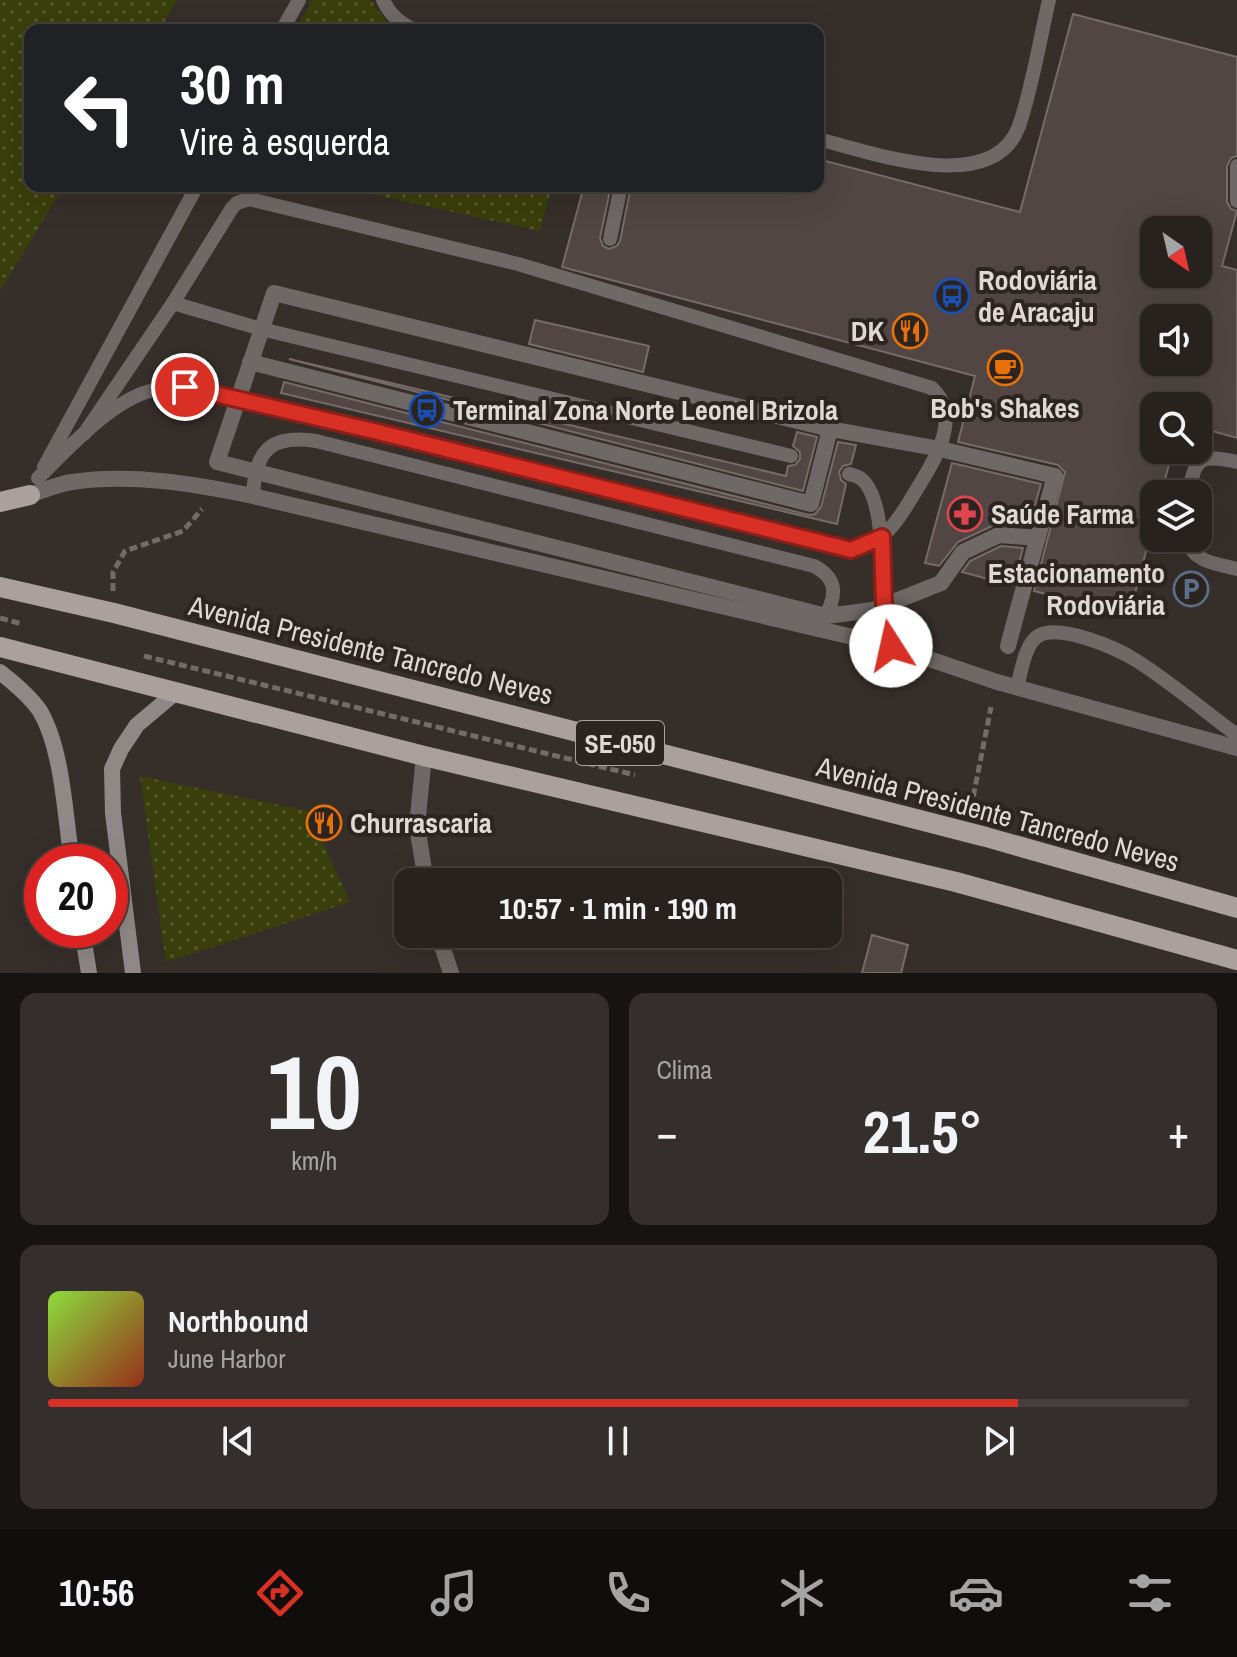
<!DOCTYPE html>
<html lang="pt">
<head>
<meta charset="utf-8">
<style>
	body { margin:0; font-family:"Archivo Narrow",sans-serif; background:#342f2c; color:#f1f3f6; height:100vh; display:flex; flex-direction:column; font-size:30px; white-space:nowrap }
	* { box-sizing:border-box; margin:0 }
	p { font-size:26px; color:#a5a4a4 }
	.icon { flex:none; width:44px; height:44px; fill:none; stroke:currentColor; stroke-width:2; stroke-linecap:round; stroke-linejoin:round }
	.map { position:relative; height:973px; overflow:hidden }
	.sheet { display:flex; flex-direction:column; gap:20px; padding:20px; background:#161311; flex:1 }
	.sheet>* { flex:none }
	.top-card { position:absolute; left:24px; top:24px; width:800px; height:168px; border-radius:16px; box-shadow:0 8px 32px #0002,0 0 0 2px #443f3d; background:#202124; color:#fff; overflow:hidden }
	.needle { width:52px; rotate:146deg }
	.tools { position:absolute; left:1140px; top:216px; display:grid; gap:16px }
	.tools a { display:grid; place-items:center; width:72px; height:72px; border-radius:16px; background:#28221f; box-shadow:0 8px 32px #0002,0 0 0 2px #443f3d; font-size:40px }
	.speed { position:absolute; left:24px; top:844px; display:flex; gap:16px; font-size:40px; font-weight:700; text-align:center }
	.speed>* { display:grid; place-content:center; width:104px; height:104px; border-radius:50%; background:#28221f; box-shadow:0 8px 32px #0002,0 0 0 2px #443f3d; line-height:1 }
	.speed .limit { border:12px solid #d22; background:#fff; color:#111 }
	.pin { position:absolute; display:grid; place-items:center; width:68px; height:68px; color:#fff; margin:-34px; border:4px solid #fff; border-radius:50%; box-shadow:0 2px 8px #0007 }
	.me { position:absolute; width:88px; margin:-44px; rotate:350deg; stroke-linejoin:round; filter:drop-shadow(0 0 6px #0008) }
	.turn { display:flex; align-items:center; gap:28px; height:168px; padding:0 24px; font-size:36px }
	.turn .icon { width:104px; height:104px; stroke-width:2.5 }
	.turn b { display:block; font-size:56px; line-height:68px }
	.big { font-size:60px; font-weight:700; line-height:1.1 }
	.sheet .card { flex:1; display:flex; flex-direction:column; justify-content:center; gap:12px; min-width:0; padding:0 28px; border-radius:16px; background:#342f2c }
	.sheet .dial { align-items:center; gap:0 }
	.dial b { font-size:104px; line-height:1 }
	.song { display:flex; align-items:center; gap:24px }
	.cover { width:96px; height:96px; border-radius:12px; background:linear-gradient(135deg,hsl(90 70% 55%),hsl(10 70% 35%)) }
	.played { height:8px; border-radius:4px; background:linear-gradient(90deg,#d93025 85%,#443f3d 85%) }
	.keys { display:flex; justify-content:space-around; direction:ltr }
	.heat { display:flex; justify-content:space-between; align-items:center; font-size:44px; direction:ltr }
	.sheet .tiles { flex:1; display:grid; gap:20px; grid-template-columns:1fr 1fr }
	.card:last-child { grid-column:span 2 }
	.trip { position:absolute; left:394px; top:868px; width:448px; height:80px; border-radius:16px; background:#28221f; box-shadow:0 8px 32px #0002,0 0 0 2px #443f3d; font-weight:700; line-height:80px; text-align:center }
	.dock { display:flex; height:128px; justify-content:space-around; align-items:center; background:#100e0c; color:#a5a4a4 }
	.dock .icon { width:56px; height:56px }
	.dock .on { color:#d93025 }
	.dock b { font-size:36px; color:#f1f3f6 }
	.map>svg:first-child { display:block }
	.grass { fill:url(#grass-dots) }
	.building { fill:#514644; stroke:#766b69; stroke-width:2; fill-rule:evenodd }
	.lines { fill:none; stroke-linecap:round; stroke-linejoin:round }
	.path { stroke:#726b67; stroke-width:5; stroke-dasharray:8 4; stroke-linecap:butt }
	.lane { stroke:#6e6967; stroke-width:14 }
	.street { stroke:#6e6967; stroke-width:16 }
	.secondary { stroke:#908886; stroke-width:16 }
	.primary { stroke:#aaa19d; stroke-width:20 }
	.route-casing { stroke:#8d1f18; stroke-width:20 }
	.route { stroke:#d93025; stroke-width:14 }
	.labels { text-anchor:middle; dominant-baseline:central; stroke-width:8; stroke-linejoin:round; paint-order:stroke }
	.shield { fill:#2c241f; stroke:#a9a39f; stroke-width:2 }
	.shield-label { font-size:26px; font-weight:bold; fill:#dfd9d6 }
	.poi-label { font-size:28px; font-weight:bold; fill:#dfd9d6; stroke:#2c241f; text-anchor:start }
	.street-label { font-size:28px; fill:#dfd9d6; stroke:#2c241f }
</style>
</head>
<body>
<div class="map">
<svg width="1237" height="973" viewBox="0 0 1237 973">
	<defs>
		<pattern id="grass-dots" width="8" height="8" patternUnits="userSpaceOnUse" patternTransform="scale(2)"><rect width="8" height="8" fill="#393f0a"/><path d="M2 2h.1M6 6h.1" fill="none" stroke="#555a2d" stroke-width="1.8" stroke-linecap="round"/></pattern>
	</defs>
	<rect width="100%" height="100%" fill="#362e29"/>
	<g class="grass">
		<path d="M 0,0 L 177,0 L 159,30 L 30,30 L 30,186 L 64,186 L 0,291 Z"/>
		<path d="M 312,0 L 370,0 L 393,30 L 296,30 Z"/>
		<path d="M 335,186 L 552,186 L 540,231 Z"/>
		<path d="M 140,776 L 308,811 L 350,902 L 166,962 Z"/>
	</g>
	<g class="building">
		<path d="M 1073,14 L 1237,57 L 1237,156 L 1231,158 L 1227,166 L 1227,202 L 1231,209 L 1237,211 L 1222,266 L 1237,270 L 1237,438 L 1198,427 L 1198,406 L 1154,406 L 1154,450 L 1173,450 L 1161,494 L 1154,494 L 1154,521 L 1129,616 L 1034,591 L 1065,472 L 1058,465 L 958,442 L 975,376 L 562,267 L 584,186 L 611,186 L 600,238 L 603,246 L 609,249 L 617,246 L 620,241 L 631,186 L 818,186 L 818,159 L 1020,212 ZM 1154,230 L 1198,230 L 1198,274 L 1154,274 ZM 1154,318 L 1198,318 L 1198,362 L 1154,362 Z"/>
		<path d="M 535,320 L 649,346 L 643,372 L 529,344 Z"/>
		<path d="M 289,359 L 786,476 L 788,466 L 795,465 L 800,459 L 800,452 L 793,446 L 797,432 L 817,437 L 803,491 Z"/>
		<path d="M 284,382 L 809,515 L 815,514 L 821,507 L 838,442 L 856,445 L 851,464 L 843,466 L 839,472 L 841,480 L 846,484 L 837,524 L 281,393 Z"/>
		<path d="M 952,463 L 1041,484 L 1029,526 L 994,525 L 958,542 L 939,566 L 925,563 Z"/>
		<path d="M 1001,546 L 1023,548 L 1013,586 L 962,572 L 970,561 Z"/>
		<path d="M 872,935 L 908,945 L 901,973 L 862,973 Z"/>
	</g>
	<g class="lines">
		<g class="path">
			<path d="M 113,591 L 113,572 L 125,551 L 183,531 L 202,509"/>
			<path d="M 0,618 L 22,624"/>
			<path d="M 144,656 L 635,775"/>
			<path d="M 971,808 L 991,707"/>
		</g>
		<g class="lane">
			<path d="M 383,0 C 390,15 399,22 414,30"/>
			<path d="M 282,30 L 299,0"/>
			<path d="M 818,139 C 871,152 993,198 1019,126 C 1032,89 1040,39 1049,0"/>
			<path d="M 1237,166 L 1237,201"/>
			<path d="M 610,239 L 621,186"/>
			<path d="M 173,303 L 261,329 L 791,456"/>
			<path d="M 44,467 L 197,186"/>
			<path d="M 849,474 C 852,475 857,476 860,478 C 886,496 881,574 884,603 C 885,618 889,632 891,646"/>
			<path d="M 38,478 C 69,448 110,401 153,390 C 162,387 175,388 185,387 L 378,432 L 851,550 C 861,547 872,544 880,538 C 895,527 907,505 917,489 C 934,460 963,418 932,388 L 518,264 L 249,199 L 237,203 L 232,208 L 173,303 L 84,434"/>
			<path d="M 1189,494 C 1194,457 1201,454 1237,462"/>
			<path d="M 253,496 C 255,451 270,434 316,441 L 814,566 C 841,580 835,599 823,622"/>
			<path d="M 1186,538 C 1194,563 1214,563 1237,569"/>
			<path d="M 1017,687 C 1021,673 1025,644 1038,636 C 1059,623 1117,648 1137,661 C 1172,683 1204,711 1237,735"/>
		</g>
		<g class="street">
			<path d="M 250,362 L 811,504 L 830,429"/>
			<path d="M 30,495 C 43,491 57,484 72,482 C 131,473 195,484 253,496 L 891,646 L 997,682 L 1237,748"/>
			<path d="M 1008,646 C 1023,589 1039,533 1055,476 L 940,449 L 830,429 L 274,293 L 217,462 L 826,616 L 873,610 L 941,583 L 963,552 L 999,535 L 1038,538"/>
			<path d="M 424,756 L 417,826 L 426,882"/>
			<path d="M 438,934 L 451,973"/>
		</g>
		<g class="secondary">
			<path d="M 0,672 C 14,683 30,696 40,711 C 63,750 65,817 72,862"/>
			<path d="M 82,930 L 89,973"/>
			<path d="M 133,973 L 113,813 L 112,769 L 121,749 L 137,725 L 175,693"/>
		</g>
		<g class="primary">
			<path d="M 0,502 L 30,495"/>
			<path d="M 0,587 L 114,613 L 986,837 L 1237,908"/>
			<path d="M 0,647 L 424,756 L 956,882 L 1237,960"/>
		</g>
	</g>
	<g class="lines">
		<g class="route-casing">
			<path id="route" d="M 185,387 L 378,432 L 851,550 L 882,537 L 884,604 L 891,646"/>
		</g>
		<use href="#route" class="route"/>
	</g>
	<defs>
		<g id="bus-ring" transform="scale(1.8)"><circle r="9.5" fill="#2c241f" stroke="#1a4fb4" stroke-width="1.5"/><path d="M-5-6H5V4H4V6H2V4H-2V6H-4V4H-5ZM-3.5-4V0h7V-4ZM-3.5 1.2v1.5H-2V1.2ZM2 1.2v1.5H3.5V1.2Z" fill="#1a4fb4"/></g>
		<g id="restaurant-ring" transform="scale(1.8)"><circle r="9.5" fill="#2c241f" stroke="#e8710a" stroke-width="1.5"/><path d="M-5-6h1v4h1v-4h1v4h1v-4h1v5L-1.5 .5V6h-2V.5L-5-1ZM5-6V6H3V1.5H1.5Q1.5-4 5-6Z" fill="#e8710a"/></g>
		<g id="cafe-ring" transform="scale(1.8)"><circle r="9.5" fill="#2c241f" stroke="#e8710a" stroke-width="1.5"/><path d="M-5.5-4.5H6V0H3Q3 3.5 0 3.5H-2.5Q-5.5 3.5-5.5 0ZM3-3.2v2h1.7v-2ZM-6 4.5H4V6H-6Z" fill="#e8710a"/></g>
		<g id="pharmacy-ring" transform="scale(1.8)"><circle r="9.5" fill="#2c241f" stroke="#e0444e" stroke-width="1.5"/><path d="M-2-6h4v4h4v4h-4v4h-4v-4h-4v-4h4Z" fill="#e0444e"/></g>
		<g id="parking-ring" transform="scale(1.8)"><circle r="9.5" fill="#2c241f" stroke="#5c6f8a" stroke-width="1.5"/><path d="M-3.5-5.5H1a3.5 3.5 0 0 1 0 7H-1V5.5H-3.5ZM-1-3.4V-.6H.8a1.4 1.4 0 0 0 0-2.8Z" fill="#5c6f8a"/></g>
	</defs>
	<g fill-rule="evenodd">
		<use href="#bus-ring" x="952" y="296"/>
		<use href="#restaurant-ring" x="910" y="331"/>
		<use href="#cafe-ring" x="1005" y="368"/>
		<use href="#bus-ring" x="427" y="410"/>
		<use href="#pharmacy-ring" x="965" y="514"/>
		<use href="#parking-ring" x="1191" y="589"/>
		<use href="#restaurant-ring" x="324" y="823"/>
	</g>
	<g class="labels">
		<rect class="shield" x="576" y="721" width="88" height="44" rx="6"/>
		<g class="shield-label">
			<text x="620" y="743">SE-050</text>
		</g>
		<g class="poi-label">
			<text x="978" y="280">Rodoviária<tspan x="978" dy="32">de Aracaju</tspan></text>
			<text x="884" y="331" text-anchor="end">DK</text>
			<text x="1005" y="408" text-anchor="middle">Bob's Shakes</text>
			<text x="453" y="410">Terminal Zona Norte Leonel Brizola</text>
			<text x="991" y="514">Saúde Farma</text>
			<text x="1165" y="573" text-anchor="end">Estacionamento<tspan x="1165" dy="32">Rodoviária</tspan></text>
			<text x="350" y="823">Churrascaria</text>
		</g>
		<g class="street-label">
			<text transform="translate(371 650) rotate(14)">Avenida Presidente Tancredo Neves</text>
			<text transform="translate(998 814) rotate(15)">Avenida Presidente Tancredo Neves</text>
		</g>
	</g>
</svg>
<div class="tools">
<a><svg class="needle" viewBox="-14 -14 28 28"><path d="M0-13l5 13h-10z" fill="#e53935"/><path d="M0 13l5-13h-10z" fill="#a5a4a4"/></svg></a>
<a><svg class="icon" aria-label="sound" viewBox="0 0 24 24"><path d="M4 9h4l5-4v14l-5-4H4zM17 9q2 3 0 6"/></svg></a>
<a><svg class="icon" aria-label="search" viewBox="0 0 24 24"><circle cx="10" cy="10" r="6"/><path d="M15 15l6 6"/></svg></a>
<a><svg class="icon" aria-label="layers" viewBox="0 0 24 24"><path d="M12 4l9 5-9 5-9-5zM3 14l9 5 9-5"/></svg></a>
</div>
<div class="speed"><div class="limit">20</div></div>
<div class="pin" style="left:185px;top:387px;background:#d93025"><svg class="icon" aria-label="arrive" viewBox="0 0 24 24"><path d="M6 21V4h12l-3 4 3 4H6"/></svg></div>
<svg class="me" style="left:891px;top:646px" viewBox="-20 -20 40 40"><circle r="19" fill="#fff"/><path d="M0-13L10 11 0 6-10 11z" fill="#d93025"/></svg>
<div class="trip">10:57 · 1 min · 190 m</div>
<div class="top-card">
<div class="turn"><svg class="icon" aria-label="left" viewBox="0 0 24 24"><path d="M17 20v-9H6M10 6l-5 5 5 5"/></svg><div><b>30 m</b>Vire à esquerda</div></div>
</div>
</div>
<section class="sheet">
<div class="tiles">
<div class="card dial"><b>10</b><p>km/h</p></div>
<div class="card"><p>Clima</p>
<div class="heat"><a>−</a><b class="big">21.5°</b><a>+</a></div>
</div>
<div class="card">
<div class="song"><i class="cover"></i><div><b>Northbound</b><p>June Harbor</p></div></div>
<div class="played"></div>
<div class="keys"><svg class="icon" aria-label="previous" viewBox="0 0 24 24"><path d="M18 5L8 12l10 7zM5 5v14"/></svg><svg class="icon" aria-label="pause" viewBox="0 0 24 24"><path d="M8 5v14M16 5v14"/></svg><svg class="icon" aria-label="next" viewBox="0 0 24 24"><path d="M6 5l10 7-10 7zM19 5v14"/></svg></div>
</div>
</div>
</section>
<nav class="dock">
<b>10:56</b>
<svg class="icon on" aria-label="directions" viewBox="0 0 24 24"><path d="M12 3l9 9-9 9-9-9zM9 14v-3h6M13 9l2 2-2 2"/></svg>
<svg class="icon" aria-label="music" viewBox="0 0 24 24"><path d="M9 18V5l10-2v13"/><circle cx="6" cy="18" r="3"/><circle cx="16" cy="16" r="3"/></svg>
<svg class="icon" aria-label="phone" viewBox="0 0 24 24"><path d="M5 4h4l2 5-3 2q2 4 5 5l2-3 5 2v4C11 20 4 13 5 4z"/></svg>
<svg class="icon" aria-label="climate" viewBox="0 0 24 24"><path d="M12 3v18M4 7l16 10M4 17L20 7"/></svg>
<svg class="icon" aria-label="car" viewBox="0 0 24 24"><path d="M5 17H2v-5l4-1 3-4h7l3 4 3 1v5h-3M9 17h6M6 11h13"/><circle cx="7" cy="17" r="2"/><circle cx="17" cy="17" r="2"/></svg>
<svg class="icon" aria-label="filters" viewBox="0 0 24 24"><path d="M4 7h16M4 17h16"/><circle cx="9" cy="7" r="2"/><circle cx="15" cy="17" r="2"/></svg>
</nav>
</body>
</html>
